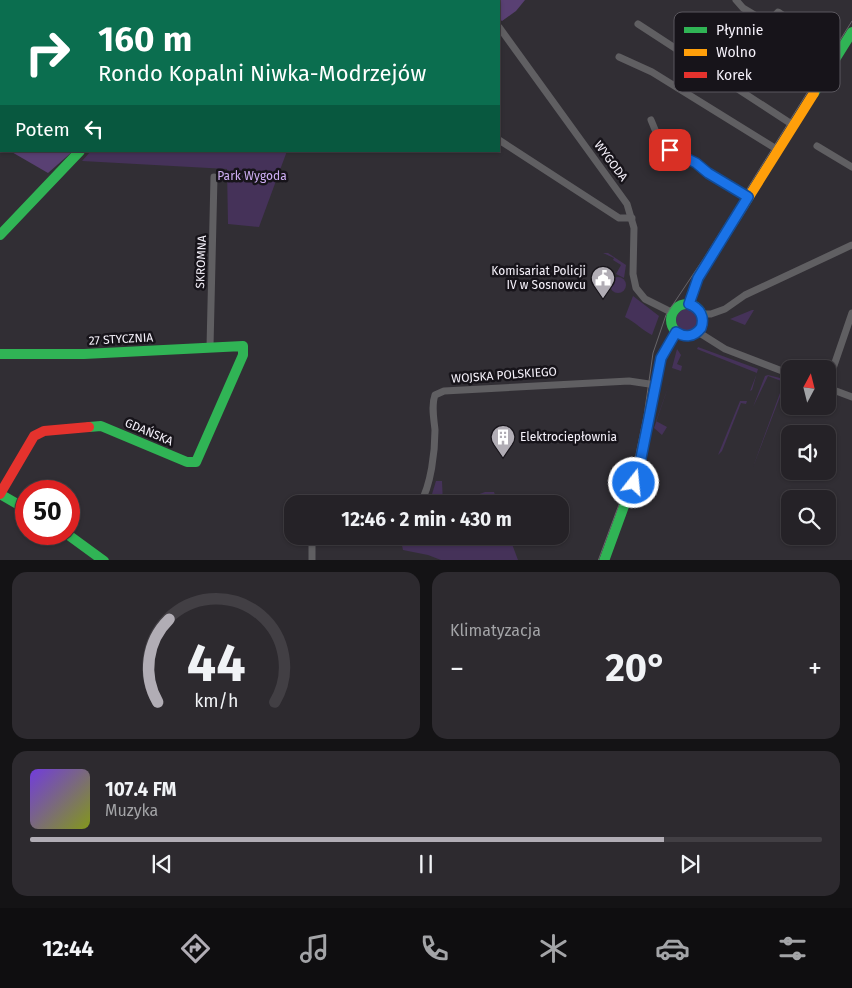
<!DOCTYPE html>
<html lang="pl">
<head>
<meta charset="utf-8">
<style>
	body { margin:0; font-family:"Fira Sans",sans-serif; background:#2d2a2f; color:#f1f3f6; height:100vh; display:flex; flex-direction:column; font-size:19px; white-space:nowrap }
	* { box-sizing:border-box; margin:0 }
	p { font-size:16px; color:#a3a4a7 }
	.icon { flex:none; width:28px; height:28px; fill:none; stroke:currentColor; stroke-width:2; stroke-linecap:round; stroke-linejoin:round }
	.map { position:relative; height:560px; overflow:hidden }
	.drawer { display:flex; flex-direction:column; gap:12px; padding:12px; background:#141315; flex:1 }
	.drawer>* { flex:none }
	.guide { position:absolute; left:0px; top:0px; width:500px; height:152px; box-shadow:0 1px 4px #0004,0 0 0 1px #423f44; background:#0b6e4f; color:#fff; overflow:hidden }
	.needle { width:32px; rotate:7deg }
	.buttons { position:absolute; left:781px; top:360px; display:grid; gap:10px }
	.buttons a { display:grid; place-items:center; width:55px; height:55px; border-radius:10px; background:#252227; box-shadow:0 1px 4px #0004,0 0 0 1px #423f44; font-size:25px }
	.speed { position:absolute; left:15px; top:480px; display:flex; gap:10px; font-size:25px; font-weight:700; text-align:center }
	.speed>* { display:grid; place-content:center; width:65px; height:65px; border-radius:50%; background:#252227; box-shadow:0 1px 4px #0004,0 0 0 1px #423f44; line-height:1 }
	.speed .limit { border:8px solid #d22; background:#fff; color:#111 }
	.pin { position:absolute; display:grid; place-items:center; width:42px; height:42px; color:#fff; margin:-21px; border-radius:10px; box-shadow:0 2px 8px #0006 }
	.me { position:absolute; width:55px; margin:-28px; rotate:16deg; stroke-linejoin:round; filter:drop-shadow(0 0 4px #0008) }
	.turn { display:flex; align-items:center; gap:18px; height:105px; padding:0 15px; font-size:22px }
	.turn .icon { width:65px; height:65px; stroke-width:2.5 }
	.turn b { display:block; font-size:35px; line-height:42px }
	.then { display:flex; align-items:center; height:48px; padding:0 15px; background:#0003; gap:10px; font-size:19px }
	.big { font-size:38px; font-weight:700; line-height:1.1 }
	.drawer .widget { flex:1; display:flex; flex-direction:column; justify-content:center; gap:8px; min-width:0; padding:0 18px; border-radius:15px; background:#2d2a2f }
	.drawer .dial { align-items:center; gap:0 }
	.dial svg { height:130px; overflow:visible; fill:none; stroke:#423f44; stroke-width:7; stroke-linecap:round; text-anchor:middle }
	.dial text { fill:#f1f3f6; stroke:none }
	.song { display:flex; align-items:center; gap:15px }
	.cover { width:60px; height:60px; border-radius:8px; background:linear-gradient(135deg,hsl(260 70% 55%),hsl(70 70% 35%)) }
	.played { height:5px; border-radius:2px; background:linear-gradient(90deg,#b1adb5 80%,#423f44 80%) }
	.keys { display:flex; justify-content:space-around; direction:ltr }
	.heat { display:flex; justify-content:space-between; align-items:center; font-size:28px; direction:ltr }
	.drawer .tiles { flex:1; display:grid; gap:12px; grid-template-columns:1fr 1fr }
	.widget:last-child { grid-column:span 2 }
	.trip { position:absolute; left:284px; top:495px; width:285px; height:50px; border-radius:15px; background:#252227; box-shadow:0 1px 4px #0004,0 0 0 1px #423f44; font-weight:700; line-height:50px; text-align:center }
	.tab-bar { display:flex; height:80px; justify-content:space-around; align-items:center; background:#0f0e10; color:#a3a4a7 }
	.tab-bar .icon { width:35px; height:35px }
	.tab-bar .on { color:#b1adb5 }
	.tab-bar b { font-size:22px; color:#f1f3f6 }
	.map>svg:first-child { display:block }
	.green { fill:#453259 }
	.forest { fill:#594073 }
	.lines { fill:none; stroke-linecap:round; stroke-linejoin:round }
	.street { stroke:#605f62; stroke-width:7 }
	.fast { stroke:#30b455; stroke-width:10 }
	.slow { stroke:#ff9f0a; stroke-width:10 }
	.jam { stroke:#e5322d; stroke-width:10 }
	.tram { stroke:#676569; stroke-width:1 }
	.route-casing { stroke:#114b97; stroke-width:12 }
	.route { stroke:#1a73e8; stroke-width:9 }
	.labels { text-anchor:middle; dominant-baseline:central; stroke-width:5; stroke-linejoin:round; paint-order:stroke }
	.street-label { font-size:12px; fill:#f6f2fb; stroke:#17141a }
	.park-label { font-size:12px; fill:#ceaef4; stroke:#17141a }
	.poi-label { font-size:12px; fill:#f6f2fb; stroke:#17141a; text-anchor:end }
	.key { fill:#17141a; stroke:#5a575e; stroke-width:1 }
	.key-label { font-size:14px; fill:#f6f2fb }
</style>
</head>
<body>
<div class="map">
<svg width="852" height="561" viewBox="0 0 852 561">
	<rect width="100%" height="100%" fill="#312e34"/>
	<g class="green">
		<path d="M 224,0 L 316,0 L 223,1 Z"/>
		<path d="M 91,151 L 287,151 L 259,227 L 228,224 L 227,169 L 82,161 Z"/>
		<path d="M 603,253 L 608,253 L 626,265 L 624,278 L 616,274 L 621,265 L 613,260 L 614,258 Z"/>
		<circle cx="618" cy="285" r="8"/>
		<path d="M 633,296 L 659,316 L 652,335 C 642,330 635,322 625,317 Z"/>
		<circle cx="687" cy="320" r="11"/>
		<path d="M 754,310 L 745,325 L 730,319 L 752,310 Z"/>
		<path d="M 698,347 L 758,369 L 752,390 L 750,391 L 757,373 L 697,349 Z"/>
		<path d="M 677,349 L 681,355 L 677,364 L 682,366 L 681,371 L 672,368 Z"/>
		<path d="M 768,375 L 788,380 L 789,382 L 783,389 L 753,467 L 784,382 L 768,376 L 753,407 L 765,376 Z"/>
		<path d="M 670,382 L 656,421 L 667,427 L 662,435 L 654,428 Z"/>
		<path d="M 740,401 L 747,401 L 746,404 L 741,403 L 722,451 L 718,455 Z"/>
		<path d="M 436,481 L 442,481 L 443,504 L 429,504 Z"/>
		<path d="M 485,492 L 494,492 L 498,504 L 453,504 Z"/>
		<path d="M 400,536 L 509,536 L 518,560 L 441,560 L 428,555 L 403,550 Z"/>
	</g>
	<g class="forest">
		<path d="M 0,0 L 208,0 L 1,1 L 1,56 Z"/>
		<path d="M 485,0 L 525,0 L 516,11 L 502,21 L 499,19 L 499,1 Z"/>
		<path d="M 10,151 L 73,151 L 48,173 Z"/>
	</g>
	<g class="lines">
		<g class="street">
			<path d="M 479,0 L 480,1"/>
			<path d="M 736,0 L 743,8 L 768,23 L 778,12 L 839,52"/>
			<path d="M 638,24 L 793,125"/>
			<path d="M 499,27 L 627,204 L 634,228 L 633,274 L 636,288 L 645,299 L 673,313"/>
			<path d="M 619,57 L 652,72 L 778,150"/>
			<path d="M 651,120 L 661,144 L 696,163 L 708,173 L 748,197"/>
			<path d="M 499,140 L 619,218 L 632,218"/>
			<path d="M 817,146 L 852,167"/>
			<path d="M 702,314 L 711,314 L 725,309 L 745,295 L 852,245"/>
			<path d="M 698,332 L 725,349 L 790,374"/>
			<path d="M 210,347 L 214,177"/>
			<path d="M 828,383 L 852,313"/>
			<path d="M 828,388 L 852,397"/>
			<path d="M 420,504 C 431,485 435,452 435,430 C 434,419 431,406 435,395 L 444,391 L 629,381 L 656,385"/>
			<path d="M 312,561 L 312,542 L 316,536"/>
		</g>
		<g class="fast">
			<path d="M 214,1 L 215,0"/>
			<path d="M 814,93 L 852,32"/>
			<path d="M 0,235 L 80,151"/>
			<circle cx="687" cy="320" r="16"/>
			<path d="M 0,354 L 84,354 L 243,346 L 243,355 L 196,462 L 187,462 L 101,426 L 89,427"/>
			<path d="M 0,494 L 26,509"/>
			<path d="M 67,534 L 104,561"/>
			<path d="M 604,561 L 639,465 L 661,358 L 676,332"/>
		</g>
		<path class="slow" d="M 689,304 L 698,278 L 814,93"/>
		<path class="jam" d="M 0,494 L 34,436 L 44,431 L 89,427"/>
		<path class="tram" d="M 598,561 L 634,464 L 644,416 L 653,353 L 666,315 L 704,258 L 852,21"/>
	</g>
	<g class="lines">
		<g class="route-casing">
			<path id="route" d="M 634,483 L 641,458 L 661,358 L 676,332 C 685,338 694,337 701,328 C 705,317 700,308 689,304 L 698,278 L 748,197 L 708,173 L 696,163 L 670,150"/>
		</g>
		<use href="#route" class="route"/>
	</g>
	<defs>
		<g id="civic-pin" transform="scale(1.25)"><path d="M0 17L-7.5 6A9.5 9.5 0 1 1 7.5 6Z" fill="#b1adb5" stroke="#17141a"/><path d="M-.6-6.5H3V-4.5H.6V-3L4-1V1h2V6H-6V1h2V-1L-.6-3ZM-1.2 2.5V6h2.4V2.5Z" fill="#fff"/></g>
		<g id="building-pin" transform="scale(1.25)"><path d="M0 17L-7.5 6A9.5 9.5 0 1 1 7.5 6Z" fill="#b1adb5" stroke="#17141a"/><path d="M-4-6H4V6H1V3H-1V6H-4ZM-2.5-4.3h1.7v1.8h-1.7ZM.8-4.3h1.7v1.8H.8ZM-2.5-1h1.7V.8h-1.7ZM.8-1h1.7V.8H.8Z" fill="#fff"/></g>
	</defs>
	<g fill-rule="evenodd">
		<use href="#civic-pin" x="603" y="278"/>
		<use href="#building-pin" x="503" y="437"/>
	</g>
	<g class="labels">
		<g class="street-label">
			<text transform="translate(611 161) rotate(53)">WYGODA</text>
			<text transform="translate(201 262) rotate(-88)">SKROMNA</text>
			<text transform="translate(121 339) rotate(-3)">27 STYCZNIA</text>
			<text transform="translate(504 375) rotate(-4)">WOJSKA POLSKIEGO</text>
			<text transform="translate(149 432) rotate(23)">GDAŃSKA</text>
		</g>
		<g class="park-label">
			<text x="252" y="176">Park Wygoda</text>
		</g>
		<g class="poi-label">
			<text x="586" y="271">Komisariat Policji<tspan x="586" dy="14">IV w Sosnowcu</tspan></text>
			<text x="520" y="437" text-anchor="start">Elektrociepłownia</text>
		</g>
	</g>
	<rect x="674" y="12" width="166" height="80" rx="8" class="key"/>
	<rect x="684" y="27" width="23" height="6" fill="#30b455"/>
	<rect x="684" y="49" width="23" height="7" fill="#ff9f0a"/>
	<rect x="684" y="72" width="23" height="6" fill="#e5322d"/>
	<g class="key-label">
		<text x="716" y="35">Płynnie</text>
		<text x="716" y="57">Wolno</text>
		<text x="716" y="80">Korek</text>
	</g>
</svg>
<div class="buttons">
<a><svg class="needle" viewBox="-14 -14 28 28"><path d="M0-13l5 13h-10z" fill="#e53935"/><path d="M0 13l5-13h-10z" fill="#a3a4a7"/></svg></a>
<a><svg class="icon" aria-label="sound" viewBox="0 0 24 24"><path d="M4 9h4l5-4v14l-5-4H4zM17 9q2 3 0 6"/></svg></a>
<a><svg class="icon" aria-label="search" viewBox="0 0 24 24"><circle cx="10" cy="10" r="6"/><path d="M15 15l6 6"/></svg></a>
</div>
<div class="speed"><div class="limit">50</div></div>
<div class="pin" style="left:670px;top:150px;background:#d93025"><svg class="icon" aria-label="arrive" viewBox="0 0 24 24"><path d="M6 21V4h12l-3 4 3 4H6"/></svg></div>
<svg class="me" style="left:634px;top:483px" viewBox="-20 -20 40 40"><circle r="17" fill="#1a73e8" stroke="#fff" stroke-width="3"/><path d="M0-11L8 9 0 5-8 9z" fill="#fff"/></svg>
<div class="trip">12:46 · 2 min · 430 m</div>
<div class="guide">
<div class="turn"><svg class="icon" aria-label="right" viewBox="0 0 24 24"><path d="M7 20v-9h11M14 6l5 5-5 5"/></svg><div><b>160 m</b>Rondo Kopalni Niwka-Modrzejów</div></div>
<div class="then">Potem<svg class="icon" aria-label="left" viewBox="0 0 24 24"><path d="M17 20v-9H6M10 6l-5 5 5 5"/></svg></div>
</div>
</div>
<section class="drawer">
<div class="tiles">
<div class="widget dial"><svg viewBox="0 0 100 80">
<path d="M14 69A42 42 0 1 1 86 69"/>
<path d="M14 69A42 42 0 0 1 21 18" stroke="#b1adb5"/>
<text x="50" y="56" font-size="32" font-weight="700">44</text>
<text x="50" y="72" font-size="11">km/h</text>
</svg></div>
<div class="widget"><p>Klimatyzacja</p>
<div class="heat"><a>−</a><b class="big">20°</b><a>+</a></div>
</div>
<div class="widget">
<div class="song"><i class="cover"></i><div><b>107.4 FM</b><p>Muzyka</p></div></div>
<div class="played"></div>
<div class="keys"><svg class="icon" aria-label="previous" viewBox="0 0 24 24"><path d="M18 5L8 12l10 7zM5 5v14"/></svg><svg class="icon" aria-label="pause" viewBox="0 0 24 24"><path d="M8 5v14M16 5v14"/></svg><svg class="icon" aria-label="next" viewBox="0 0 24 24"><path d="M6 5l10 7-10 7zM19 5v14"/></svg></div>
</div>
</div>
</section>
<nav class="tab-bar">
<b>12:44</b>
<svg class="icon on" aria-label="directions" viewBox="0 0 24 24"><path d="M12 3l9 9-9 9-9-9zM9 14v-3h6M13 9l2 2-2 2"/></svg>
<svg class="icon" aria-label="music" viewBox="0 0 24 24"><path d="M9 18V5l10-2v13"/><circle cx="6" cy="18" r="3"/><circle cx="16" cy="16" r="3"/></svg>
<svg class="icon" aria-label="phone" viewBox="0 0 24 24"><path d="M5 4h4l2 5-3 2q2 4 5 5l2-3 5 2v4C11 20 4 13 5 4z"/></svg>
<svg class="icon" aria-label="climate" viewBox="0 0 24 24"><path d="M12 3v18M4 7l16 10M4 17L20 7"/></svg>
<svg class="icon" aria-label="car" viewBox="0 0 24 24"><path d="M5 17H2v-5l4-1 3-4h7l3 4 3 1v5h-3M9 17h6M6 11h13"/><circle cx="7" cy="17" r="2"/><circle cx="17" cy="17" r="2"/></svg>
<svg class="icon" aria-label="filters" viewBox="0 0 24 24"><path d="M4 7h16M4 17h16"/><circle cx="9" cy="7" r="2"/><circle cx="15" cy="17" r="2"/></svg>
</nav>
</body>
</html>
